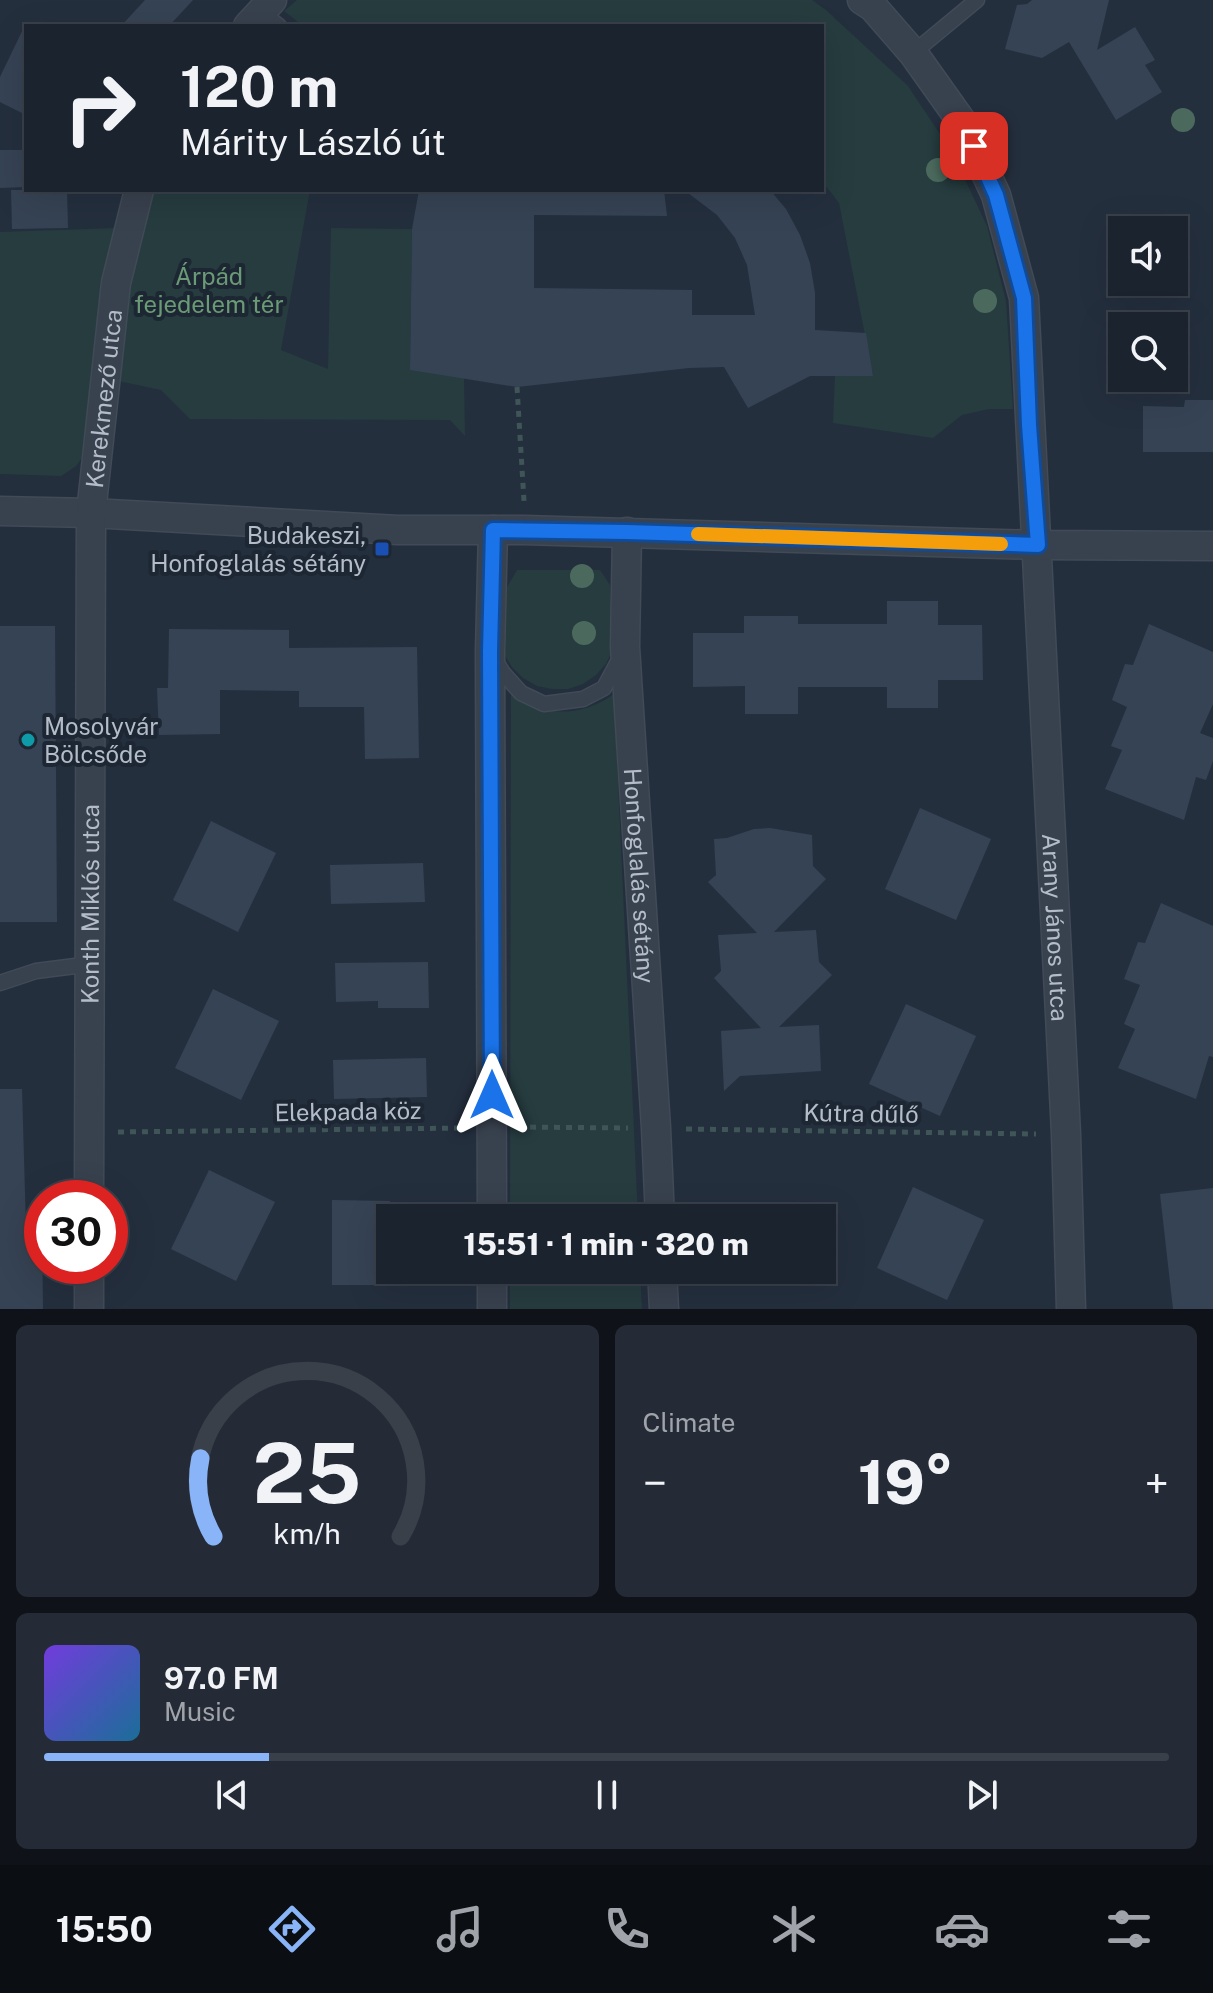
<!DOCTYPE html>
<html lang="en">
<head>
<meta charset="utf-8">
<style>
	body { margin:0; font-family:"Public Sans",sans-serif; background:#242b36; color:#f1f3f6; height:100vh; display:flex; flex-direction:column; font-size:30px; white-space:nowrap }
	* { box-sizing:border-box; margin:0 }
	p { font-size:26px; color:#a0a4aa }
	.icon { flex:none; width:44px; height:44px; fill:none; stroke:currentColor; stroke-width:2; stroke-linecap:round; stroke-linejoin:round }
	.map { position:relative; height:1309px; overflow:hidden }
	.drawer { display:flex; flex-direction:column; gap:16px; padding:16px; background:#0f1319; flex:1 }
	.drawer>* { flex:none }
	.hud { position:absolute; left:24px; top:24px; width:800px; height:168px; border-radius:0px; box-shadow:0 8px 32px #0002,0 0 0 2px #39404a; background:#1b232e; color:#f1f3f6; overflow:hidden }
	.tools { position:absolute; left:1108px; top:216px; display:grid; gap:16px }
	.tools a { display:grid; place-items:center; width:80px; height:80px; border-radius:0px; background:#1b232e; box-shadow:0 8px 32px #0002,0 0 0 2px #39404a; font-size:40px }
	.speed { position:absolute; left:24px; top:1180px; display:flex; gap:16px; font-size:40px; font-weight:700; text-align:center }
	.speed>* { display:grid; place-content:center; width:104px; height:104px; border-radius:50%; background:#1b232e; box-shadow:0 8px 32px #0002,0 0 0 2px #39404a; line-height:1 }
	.speed .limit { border:12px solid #d22; background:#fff; color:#111 }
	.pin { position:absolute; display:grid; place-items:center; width:68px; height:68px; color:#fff; margin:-34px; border-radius:16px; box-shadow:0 4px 12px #0006 }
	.me { position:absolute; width:88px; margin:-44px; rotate:0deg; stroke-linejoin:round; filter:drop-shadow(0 0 6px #0008) }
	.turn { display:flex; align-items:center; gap:28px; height:168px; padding:0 24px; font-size:36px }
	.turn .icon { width:104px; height:104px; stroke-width:2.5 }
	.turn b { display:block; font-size:56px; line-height:68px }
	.big { font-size:60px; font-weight:800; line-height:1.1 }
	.drawer .card { flex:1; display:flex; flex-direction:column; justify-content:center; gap:12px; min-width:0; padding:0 28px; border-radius:12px; background:#242b36 }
	.drawer .dial { align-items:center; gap:0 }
	.dial svg { height:208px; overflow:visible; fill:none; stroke:#39404a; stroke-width:7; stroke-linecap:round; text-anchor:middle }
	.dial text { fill:#f1f3f6; stroke:none }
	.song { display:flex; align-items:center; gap:24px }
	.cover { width:96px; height:96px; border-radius:12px; background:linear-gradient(135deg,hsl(260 70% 55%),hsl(200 70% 35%)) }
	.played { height:8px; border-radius:4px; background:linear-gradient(90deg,#8ab4f8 20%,#39404a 20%) }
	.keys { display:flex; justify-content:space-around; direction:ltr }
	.heat { display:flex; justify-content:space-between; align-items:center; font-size:44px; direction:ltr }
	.drawer .tiles { flex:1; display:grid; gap:16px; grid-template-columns:1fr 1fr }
	.card:last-child { grid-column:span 2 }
	.trip { position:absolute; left:376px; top:1204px; width:460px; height:80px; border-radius:0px; background:#1b232e; box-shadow:0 8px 32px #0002,0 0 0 2px #39404a; font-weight:800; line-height:80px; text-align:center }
	.tabs { display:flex; height:128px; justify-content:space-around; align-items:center; background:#0b0e12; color:#a0a4aa }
	.tabs .icon { width:56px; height:56px }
	.tabs .on { color:#8ab4f8 }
	.tabs b { font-size:36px; color:#f1f3f6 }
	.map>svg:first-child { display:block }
	.green { fill:#263c3f }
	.building { fill:#364354 }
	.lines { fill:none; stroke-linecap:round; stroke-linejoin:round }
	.lane-casing { stroke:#414a57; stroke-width:17 }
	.street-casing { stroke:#414a57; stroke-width:31 }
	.path { stroke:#3f5557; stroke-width:5; stroke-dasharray:6 6; stroke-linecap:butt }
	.lane { stroke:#38414e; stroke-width:14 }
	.street { stroke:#38414e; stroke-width:28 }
	.tree { fill:#4b6a5d }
	.route-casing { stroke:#114b97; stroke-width:20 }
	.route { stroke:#1a73e8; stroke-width:14 }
	.slow { stroke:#f59e0b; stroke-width:14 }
	.transit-dot { fill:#1a4fb4; stroke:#1d2633; stroke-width:3 }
	.culture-dot { fill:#0f9aa8; stroke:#1d2633; stroke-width:3 }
	.labels { text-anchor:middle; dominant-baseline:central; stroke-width:8; stroke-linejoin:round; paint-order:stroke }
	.park-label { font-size:24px; fill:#6b9a76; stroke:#1d2633 }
	.street-label { font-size:24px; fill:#b4bcc9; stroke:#1d2633 }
	.poi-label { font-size:24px; fill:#b4bcc9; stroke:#1d2633; text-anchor:end }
</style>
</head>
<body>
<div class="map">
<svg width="1213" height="1309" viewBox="0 0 1213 1309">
	<rect width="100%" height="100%" fill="#242f3e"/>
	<g class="green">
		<path d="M 297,0 L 812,0 L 826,10 L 908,86 L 952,152 L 987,226 L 1006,301 L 1013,409 L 989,409 L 962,415 L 933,438 L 833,423 L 835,376 L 873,376 L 839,203 L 822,181 L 822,26 L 303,26 L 284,11 Z"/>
		<path d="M 155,190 L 310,190 L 281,350 L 328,369 L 331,228 L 412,229 L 410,369 L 464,378 L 465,436 L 450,420 L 190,419 L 161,390 L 114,380 L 130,262 Z"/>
		<path d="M 115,228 C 97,298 94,369 87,441 L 85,454 L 76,466 L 61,476 L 0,474 L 0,232 Z"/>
		<path d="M 517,570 L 600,570 L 610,585 L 613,649 L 606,664 L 596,675 L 583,684 L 568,689 L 552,689 L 537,686 L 523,678 L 512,667 L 504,654 L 506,589 Z"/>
		<path d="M 511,693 C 544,717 580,718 614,694 L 638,1218 L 510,1218 Z"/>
		<path d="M 510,1270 L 640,1270 L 642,1309 L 510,1309 Z"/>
	</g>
	<g class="building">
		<path d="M 145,0 L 193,0 L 169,26 L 121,26 Z"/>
		<path d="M 1032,0 L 1109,0 L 1097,50 L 1135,27 L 1155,60 L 1145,65 L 1162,92 L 1116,120 L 1069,42 L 1042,58 L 1005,49 L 1017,5 L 1027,4 Z"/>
		<path d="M 26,23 L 26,115 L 0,102 L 0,77 Z"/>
		<path d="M 0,150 L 26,150 L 26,187 L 0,188 Z"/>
		<path d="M 11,190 L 67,190 L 68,228 L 12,229 Z"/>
		<path d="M 419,190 L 664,190 L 667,216 L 534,215 L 534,288 L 692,290 L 692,315 L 755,315 L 747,265 L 735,238 L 717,215 L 684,190 L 770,190 L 786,209 L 800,235 L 810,263 L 815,293 L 815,330 L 866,333 L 873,376 L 810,376 L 748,408 L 724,367 L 689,368 L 517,387 L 410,370 L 412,229 Z"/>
		<path d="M 1185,400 L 1213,400 L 1213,452 L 1143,452 L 1143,406 L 1184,407 Z"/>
		<path d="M 887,601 L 938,601 L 938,625 L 982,625 L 983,680 L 938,680 L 938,708 L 887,708 L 887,687 L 798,687 L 798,714 L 745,714 L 745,686 L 693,687 L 693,633 L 744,633 L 744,616 L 798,616 L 798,624 L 887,624 Z"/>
		<path d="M 1149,624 L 1213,652 L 1213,704 L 1200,733 L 1213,738 L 1213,761 L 1206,780 L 1196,777 L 1184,820 L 1105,789 L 1122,750 L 1111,746 L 1127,707 L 1112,700 L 1125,664 L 1133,665 Z"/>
		<path d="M 0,626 L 55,626 L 57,922 L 0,922 Z"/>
		<path d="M 169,629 L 289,630 L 289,648 L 417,647 L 419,758 L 365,759 L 364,707 L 299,707 L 299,691 L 220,690 L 220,734 L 159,735 L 157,688 L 168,688 Z"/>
		<path d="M 920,808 L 991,839 L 956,920 L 885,889 Z"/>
		<path d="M 211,821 L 276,853 L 238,932 L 173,900 Z"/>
		<path d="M 770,828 L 812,835 L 813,866 L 826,879 L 774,932 L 816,930 L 819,962 L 832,975 L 779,1027 L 819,1025 L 821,1071 L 740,1076 L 724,1091 L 721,1031 L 761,1028 L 714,978 L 721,971 L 718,935 L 757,933 L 708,882 L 716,875 L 714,839 L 727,838 L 754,829 Z"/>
		<path d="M 423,863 L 425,902 L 331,904 L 330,865 Z"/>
		<path d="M 1161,903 L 1213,926 L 1213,1057 L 1209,1056 L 1196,1099 L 1118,1068 L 1135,1029 L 1124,1024 L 1140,985 L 1124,979 L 1138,942 L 1145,943 Z"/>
		<path d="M 428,962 L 429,1008 L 378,1008 L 378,1001 L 336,1002 L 335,963 Z"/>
		<path d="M 213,989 L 279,1021 L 241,1100 L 175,1068 Z"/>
		<path d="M 906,1004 L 976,1036 L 940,1116 L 869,1084 Z"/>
		<path d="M 426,1058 L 427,1097 L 334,1099 L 333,1060 Z"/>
		<path d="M 0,1089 L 22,1089 L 26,1228 L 42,1228 L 43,1309 L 0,1309 Z"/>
		<path d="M 209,1170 L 275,1202 L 236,1281 L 171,1249 Z"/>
		<path d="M 913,1187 L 984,1220 L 947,1300 L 877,1268 Z"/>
		<path d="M 1213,1188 L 1213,1309 L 1173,1309 L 1160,1194 Z"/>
		<path d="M 332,1200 L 390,1201 L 390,1285 L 332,1285 Z"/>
	</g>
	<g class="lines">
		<g class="lane-casing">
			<g id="lane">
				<path d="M 261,12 L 279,26"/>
				<path d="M 913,53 L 977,0"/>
				<path d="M 494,658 L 503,673 L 521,693 L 544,704 L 583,699 L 604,688 L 620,658"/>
				<path d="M 0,983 L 36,971 L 91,964"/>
			</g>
		</g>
		<g class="street-casing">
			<g id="street">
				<path id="s1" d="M 862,0 L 873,7 L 913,53 L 962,122 L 996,195 L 1024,298 L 1066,1134 L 1071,1309"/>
				<path d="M 248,26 L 272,0"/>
				<path d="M 0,511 L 91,513 L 398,530 L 524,530 L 1038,545 L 1213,546"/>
				<path id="s2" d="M 627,532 L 625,647 L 656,1128 L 660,1218"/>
				<path id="s3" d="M 89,1198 L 91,513 L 116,283 L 139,190"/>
				<path d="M 492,1218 L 490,651 L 493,530"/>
				<path d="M 89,1266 L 89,1309"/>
				<path d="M 662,1270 L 664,1309"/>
				<path d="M 492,1309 L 492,1270"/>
			</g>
		</g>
		<g class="path">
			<path d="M 517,387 L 524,501"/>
			<path d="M 518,1127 L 628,1128"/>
			<path d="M 686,1129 L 1036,1134"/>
			<path d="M 118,1132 L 464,1128"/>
		</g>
		<use href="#lane" class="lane"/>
		<use href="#street" class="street"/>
	</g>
	<g class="tree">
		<circle cx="1183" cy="120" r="12"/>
		<circle cx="938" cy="170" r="12"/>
		<circle cx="985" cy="301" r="12"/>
		<circle cx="582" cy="576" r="12"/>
		<circle cx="584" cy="633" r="12"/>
	</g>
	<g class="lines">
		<g class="route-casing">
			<path id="route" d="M 492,1095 L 490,651 L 493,530 L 627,532 L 1038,545 L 1029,425 L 1024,298 L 996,195 L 974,146"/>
		</g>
		<use href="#route" class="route"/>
		<path class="slow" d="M 698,534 L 1001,544"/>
	</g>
	<rect class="transit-dot" x="374" y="541" width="16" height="16" rx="4"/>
	<circle class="culture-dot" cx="28" cy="740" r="8"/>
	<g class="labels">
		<g class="park-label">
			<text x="209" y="276">Árpád<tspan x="209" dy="28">fejedelem tér</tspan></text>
		</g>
		<g class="street-label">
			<text stroke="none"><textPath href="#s3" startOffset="800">Kerekmező utca</textPath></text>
			<text stroke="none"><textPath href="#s2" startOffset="344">Honfoglalás sétány</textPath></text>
			<text stroke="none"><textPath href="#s3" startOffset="294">Konth Miklós utca</textPath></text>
			<text stroke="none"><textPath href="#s1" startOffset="976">Arany János utca</textPath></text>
			<text transform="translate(348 1111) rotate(-1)">Elekpada köz</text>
			<text transform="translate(861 1113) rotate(1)">Kútra dűlő</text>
		</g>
		<g class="poi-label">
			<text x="366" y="535">Budakeszi,<tspan x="366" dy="28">Honfoglalás sétány</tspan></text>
			<text x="44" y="726" text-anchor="start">Mosolyvár<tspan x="44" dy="28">Bölcsőde</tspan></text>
		</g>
	</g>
</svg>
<div class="tools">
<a><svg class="icon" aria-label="sound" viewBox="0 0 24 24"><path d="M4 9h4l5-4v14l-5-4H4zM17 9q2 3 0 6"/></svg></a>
<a><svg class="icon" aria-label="search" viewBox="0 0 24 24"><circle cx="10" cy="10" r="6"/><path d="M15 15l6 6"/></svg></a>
</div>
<div class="speed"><div class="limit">30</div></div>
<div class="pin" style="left:974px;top:146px;background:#d93025"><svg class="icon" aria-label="arrive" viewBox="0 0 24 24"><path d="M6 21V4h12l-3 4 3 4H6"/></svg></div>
<svg class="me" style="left:492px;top:1095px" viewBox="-20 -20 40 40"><path d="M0-17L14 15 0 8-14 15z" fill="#1a73e8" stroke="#fff" stroke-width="4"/></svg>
<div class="trip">15:51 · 1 min · 320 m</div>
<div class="hud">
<div class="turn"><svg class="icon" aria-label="right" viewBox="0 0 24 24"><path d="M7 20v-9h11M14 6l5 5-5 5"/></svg><div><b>120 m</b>Márity László út</div></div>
</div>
</div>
<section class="drawer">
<div class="tiles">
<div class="card dial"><svg viewBox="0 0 100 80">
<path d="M14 69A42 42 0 1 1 86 69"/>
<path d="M14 69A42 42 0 0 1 9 39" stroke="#8ab4f8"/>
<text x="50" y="56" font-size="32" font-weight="700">25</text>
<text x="50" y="72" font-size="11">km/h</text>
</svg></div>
<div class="card"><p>Climate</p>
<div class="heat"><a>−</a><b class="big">19°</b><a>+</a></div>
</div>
<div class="card">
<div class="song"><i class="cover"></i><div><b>97.0 FM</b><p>Music</p></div></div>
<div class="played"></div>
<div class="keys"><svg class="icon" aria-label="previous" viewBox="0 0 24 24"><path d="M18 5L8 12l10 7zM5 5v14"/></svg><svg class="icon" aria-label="pause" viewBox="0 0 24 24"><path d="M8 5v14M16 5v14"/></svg><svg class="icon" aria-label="next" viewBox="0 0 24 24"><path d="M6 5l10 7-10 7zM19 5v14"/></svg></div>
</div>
</div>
</section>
<nav class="tabs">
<b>15:50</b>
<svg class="icon on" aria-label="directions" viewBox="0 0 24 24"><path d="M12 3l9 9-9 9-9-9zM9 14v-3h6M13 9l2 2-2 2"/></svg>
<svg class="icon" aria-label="music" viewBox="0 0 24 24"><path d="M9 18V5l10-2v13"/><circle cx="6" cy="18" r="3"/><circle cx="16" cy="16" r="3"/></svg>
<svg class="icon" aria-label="phone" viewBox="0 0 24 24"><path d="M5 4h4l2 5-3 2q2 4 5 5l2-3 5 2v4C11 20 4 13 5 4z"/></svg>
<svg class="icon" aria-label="climate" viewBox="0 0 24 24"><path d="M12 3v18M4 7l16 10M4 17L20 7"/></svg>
<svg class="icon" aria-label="car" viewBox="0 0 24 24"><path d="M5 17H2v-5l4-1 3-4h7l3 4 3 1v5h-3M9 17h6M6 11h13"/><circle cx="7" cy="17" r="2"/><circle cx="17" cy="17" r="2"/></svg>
<svg class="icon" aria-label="filters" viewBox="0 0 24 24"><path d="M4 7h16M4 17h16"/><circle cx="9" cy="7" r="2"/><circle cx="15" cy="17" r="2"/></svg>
</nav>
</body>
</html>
